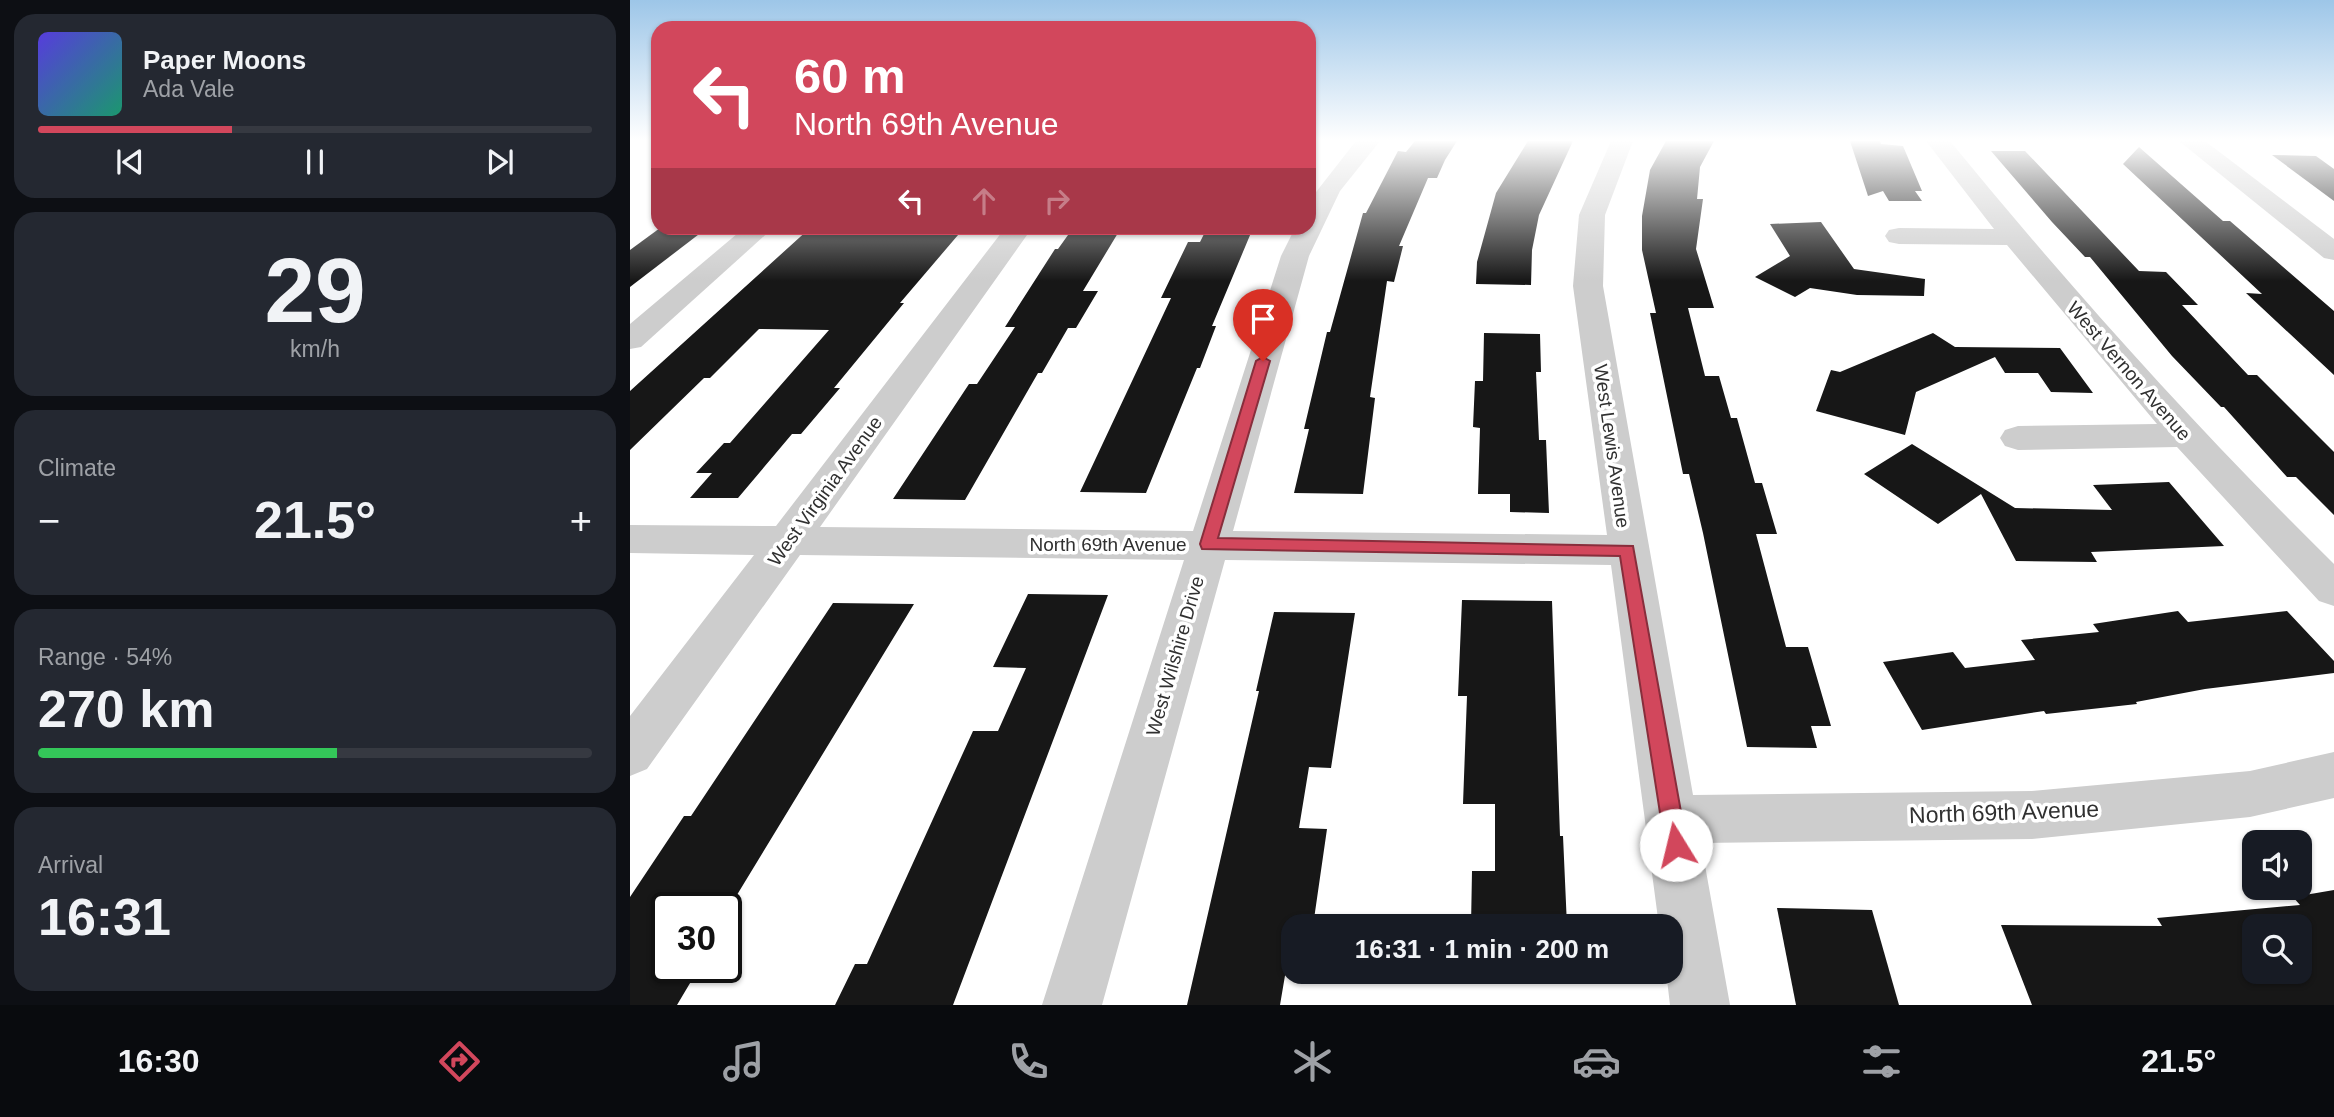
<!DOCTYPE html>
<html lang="en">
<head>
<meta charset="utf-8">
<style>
	body { margin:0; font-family:Arial,sans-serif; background:#242831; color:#f1f3f6; height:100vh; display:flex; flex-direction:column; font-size:26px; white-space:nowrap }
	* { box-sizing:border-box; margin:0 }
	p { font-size:23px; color:#9ea1a6 }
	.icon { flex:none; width:38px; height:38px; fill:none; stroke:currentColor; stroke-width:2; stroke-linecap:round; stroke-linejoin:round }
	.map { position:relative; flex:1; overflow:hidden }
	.details { display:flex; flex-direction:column; gap:14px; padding:14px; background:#0d0f14; width:630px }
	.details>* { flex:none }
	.banner { position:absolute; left:21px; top:21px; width:665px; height:214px; border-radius:21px; box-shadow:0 2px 5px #0004; background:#d2475c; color:#fff; overflow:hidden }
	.controls { position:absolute; left:1612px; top:830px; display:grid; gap:14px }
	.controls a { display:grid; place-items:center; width:70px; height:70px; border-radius:14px; background:#171b24; box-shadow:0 2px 5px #0004; font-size:35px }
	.speed { position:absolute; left:21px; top:892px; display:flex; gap:14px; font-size:35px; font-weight:700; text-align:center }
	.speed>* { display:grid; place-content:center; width:91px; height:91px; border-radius:50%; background:#171b24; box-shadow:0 2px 5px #0004; line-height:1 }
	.speed .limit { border:4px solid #111; border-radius:10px; background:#fff; color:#111 }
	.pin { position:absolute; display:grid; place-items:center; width:60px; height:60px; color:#fff; margin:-72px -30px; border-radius:50% 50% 50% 0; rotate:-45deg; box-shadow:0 0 7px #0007 }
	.pin .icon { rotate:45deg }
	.me { position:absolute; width:77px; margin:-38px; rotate:351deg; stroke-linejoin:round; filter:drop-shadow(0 0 5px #0008) }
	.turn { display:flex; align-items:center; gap:24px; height:147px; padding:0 28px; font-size:32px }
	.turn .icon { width:91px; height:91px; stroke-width:2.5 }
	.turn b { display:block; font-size:49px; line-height:60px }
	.lanes { display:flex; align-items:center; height:66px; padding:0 28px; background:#0003; justify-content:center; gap:35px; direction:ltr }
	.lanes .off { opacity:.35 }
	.big { font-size:52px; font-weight:700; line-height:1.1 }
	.details .card { flex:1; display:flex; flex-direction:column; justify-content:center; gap:10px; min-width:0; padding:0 24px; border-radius:21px; background:#242831 }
	.details .dial { align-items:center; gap:0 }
	.dial b { font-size:91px; line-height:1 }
	.song { display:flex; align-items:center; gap:21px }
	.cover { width:84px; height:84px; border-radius:10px; background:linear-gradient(135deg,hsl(250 70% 55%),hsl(160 70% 35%)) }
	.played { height:7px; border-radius:4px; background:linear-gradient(90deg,#d2475c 35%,#363941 35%) }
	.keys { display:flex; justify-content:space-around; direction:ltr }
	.heat { display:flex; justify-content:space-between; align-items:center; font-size:38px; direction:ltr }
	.charge { height:10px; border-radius:5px; background:linear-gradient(90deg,#34c759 54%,#363941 0) }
	.trip { position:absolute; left:651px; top:914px; width:402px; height:70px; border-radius:21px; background:#171b24; box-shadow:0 2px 5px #0004; font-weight:700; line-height:70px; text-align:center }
	.tabs { display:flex; height:112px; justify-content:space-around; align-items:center; background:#090b0e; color:#9ea1a6 }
	.tabs .icon { width:49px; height:49px }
	.tabs .on { color:#d2475c }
	.tabs b { font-size:32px; color:#f1f3f6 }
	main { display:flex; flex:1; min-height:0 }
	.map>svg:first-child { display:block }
	.building { fill:#171717; fill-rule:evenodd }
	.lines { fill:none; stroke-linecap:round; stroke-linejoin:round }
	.minor { fill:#cdcdcd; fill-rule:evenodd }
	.tertiary { fill:#cdcdcd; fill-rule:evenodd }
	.route { fill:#d2475c; stroke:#882e3c; stroke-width:2 }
	.labels { text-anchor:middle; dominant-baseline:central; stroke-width:7; stroke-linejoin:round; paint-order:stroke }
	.street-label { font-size:19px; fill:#303030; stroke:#fff }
	.near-street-label { font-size:23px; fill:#303030; stroke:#fff }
</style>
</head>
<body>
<main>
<section class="details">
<div class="card">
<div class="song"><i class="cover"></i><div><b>Paper Moons</b><p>Ada Vale</p></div></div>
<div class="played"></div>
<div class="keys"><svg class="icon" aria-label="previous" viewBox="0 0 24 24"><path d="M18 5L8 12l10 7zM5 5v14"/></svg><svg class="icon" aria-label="pause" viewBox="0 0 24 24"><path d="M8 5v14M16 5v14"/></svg><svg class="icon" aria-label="next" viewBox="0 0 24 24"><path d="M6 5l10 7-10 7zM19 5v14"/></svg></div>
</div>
<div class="card dial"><b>29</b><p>km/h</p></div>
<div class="card"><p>Climate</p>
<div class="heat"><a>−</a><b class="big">21.5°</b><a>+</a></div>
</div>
<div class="card"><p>Range · 54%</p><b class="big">270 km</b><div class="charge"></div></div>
<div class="card"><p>Arrival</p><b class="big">16:31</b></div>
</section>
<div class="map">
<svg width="1704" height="1005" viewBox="0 0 1704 1005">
	<rect width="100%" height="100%" fill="#fff"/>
	<g class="building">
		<path d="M 785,141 L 827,141 L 815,160 L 807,178 L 798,178 L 769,246 L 773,246 L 764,282 L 757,281 L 740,397 L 745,398 L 733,494 L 664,493 L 679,429 L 674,429 L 697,332 L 700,332 L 733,213 L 736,213 L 768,151 L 776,152 Z"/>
		<path d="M 898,141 L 943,141 L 909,215 L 902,250 L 901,285 L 846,284 L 847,262 L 866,193 Z"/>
		<path d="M 1036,141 L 1084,141 L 1070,167 L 1067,199 L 1073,199 L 1066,249 L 1084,308 L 1058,308 L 1075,376 L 1089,376 L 1101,418 L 1107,418 L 1125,483 L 1132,483 L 1147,534 L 1126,534 L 1156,647 L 1178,647 L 1201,726 L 1181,726 L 1187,748 L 1117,747 L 1073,533 L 1059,474 L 1053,474 L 1020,313 L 1026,313 L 1012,250 L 1012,216 L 1020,170 Z"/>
		<path d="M 1220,141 L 1250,141 L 1251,144 L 1273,146 L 1292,191 L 1285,191 L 1292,201 L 1259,201 L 1253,191 L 1238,196 Z"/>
		<path d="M 1509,147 L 1593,221 L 1600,221 L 1704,311 L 1704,375 L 1616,293 L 1632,294 L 1493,164 Z"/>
		<path d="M 1361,151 L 1395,151 L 1509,271 L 1536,272 L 1568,305 L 1552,305 L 1618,375 L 1627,375 L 1704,452 L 1704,515 L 1666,477 L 1657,477 L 1594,407 L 1591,407 L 1542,356 L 1460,257 L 1455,257 L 1422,222 Z"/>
		<path d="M 1642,155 L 1686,156 L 1704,169 L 1704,201 Z"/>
		<path d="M 1191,222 L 1224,269 L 1295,279 L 1294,296 L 1227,295 L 1180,288 L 1165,297 L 1125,277 L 1160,256 L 1140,224 Z"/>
		<path d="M 30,228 L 77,228 L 0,287 L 0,250 Z"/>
		<path d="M 180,228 L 334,228 L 270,303 L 274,303 L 204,388 L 210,388 L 171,434 L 162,434 L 108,498 L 60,498 L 82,473 L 66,473 L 94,443 L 100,443 L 199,330 L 129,329 L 80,378 L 74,378 L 0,450 L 0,391 Z"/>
		<path d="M 443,228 L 491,228 L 453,291 L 468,291 L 446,328 L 438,328 L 412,373 L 408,373 L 335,500 L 263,499 L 339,384 L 347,384 L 385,327 L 375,327 L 425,249 L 428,249 Z"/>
		<path d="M 577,228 L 623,228 L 582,326 L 586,326 L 570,368 L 567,368 L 516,493 L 450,492 L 541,298 L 531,298 L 558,242 L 570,242 Z"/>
		<path d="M 854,333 L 910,334 L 911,372 L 906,372 L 909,440 L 916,440 L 919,513 L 880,512 L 880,494 L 848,494 L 850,428 L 843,427 L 845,381 L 853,381 Z"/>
		<path d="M 1303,333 L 1325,347 L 1430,348 L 1463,393 L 1421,392 L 1408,373 L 1375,373 L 1365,357 L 1286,392 L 1275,435 L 1186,411 L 1201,370 L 1210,372 Z"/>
		<path d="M 1282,444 L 1385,508 L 1482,510 L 1463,485 L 1539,482 L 1594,546 L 1461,552 L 1467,562 L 1386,561 L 1351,494 L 1308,524 L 1234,474 Z"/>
		<path d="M 398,594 L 478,595 L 323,1005 L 205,1005 L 225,964 L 237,964 L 343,731 L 368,731 L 396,668 L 363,667 Z"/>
		<path d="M 832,600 L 922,601 L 930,836 L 933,836 L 937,926 L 841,926 L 842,871 L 865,871 L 865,804 L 833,804 L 837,696 L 828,696 Z"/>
		<path d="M 203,603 L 284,604 L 99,908 L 37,908 L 37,968 L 69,968 L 47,1005 L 0,1005 L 0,897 L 54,816 L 61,816 Z"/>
		<path d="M 1548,611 L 1558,622 L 1657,611 L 1704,661 L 1704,673 L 1575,689 L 1506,702 L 1507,704 L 1416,714 L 1414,711 L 1292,730 L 1253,662 L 1323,652 L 1335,668 L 1405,660 L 1391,640 L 1469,632 L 1463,624 Z"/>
		<path d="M 644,612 L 725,613 L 701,768 L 679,767 L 669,828 L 697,829 L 683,926 L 663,926 L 663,952 L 659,952 L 650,1005 L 557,1005 L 629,691 L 626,691 Z"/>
		<path d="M 1704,890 L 1704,1005 L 1402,1005 L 1371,925 L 1532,926 L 1527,918 L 1670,905 L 1663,897 ZM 1624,926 L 1670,926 L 1670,971 L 1624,971 Z"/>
		<path d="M 1147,908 L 1242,910 L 1269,1005 L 1166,1005 Z"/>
	</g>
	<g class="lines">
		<g class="minor">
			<path d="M 726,141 L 750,141 L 710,191 L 679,256 L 603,531 L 977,535 L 943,286 L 949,215 L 981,141 L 1003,141 L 975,215 L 973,286 L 1063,795 L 1402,791 L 1620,771 L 1704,752 L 1704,798 L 1620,817 L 1402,839 L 1071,843 L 1100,1005 L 1040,1005 L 1036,971 L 1041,971 L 1041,926 L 1029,926 L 981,565 L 595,560 L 472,1005 L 412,1005 L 554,560 L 170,555 L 17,769 L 0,776 L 0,716 L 124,555 L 0,553 L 0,525 L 146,526 L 375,228 L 402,228 L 190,527 L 563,531 L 651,256 L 665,228 L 679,228 L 679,201 Z"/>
			<path d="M 1296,141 L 1320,141 C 1441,289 1568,430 1704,564 L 1704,606 L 1689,601 L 1547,447 L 1388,450 L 1375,446 L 1370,438 L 1375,430 L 1388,426 L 1527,424 L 1377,245 L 1269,244 L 1259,242 L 1255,236 L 1259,230 L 1269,228 L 1364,229 Z"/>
			<path d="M 114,228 L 143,228 L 11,347 L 0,349 L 0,324 Z"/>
		</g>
		<path class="tertiary" d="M 1549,141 L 1575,141 L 1704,239 L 1704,260 L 1694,258 Z"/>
	</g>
	<linearGradient id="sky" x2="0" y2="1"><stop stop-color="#9dc6e8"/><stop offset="0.5" stop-color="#fff"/><stop offset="1" stop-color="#fff" stop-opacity="0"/></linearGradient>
	<rect width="1704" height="281" fill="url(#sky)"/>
	<path class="route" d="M 633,357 L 640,361 L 588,538 L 1003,546 L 1057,845 L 1054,853 L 1046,856 L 1038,853 L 1035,845 L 990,556 L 572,549 L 570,544 L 626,361 Z"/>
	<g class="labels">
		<g class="street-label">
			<text transform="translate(1499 371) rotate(49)">West Vernon Avenue</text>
			<text transform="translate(982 446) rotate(82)">West Lewis Avenue</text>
			<text transform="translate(195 491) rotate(-54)">West Virginia Avenue</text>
			<text x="478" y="544">North 69th Avenue</text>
			<text transform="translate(545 656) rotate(-74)">West Wilshire Drive</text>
		</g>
		<g class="near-street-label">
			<text transform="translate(1374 812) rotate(-2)">North 69th Avenue</text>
		</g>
	</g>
</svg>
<div class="controls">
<a><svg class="icon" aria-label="sound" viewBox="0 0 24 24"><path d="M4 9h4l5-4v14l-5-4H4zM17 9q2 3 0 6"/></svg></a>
<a><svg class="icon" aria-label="search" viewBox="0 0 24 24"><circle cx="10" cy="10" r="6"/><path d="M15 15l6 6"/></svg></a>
</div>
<div class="speed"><div class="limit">30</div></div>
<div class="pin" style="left:633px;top:361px;background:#d93025"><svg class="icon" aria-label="arrive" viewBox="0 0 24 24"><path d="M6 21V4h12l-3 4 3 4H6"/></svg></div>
<svg class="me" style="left:1046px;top:845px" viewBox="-20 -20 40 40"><circle r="19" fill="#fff"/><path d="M0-13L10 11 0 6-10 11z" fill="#d2475c"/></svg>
<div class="trip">16:31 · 1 min · 200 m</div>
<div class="banner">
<div class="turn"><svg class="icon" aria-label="left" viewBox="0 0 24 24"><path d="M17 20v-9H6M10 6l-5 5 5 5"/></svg><div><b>60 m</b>North 69th Avenue</div></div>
<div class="lanes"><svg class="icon" aria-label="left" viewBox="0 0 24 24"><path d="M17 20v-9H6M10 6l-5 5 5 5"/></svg><svg class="icon off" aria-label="ahead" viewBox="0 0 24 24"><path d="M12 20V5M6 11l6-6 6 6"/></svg><svg class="icon off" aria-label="right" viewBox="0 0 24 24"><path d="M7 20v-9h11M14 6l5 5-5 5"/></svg></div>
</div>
</div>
</main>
<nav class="tabs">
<b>16:30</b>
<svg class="icon on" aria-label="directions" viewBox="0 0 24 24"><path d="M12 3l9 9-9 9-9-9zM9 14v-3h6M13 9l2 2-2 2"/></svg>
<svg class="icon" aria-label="music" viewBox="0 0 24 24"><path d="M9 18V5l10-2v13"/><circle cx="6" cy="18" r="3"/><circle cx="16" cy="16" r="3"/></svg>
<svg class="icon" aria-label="phone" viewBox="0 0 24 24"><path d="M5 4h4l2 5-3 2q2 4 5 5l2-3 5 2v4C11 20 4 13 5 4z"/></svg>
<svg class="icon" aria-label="climate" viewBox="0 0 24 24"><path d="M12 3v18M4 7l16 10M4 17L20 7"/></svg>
<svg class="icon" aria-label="car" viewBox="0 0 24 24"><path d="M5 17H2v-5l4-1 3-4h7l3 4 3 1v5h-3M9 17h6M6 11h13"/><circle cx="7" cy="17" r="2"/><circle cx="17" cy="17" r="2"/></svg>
<svg class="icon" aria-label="filters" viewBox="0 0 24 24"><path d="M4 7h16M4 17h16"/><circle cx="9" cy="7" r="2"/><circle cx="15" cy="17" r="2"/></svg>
<b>21.5°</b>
</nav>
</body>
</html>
